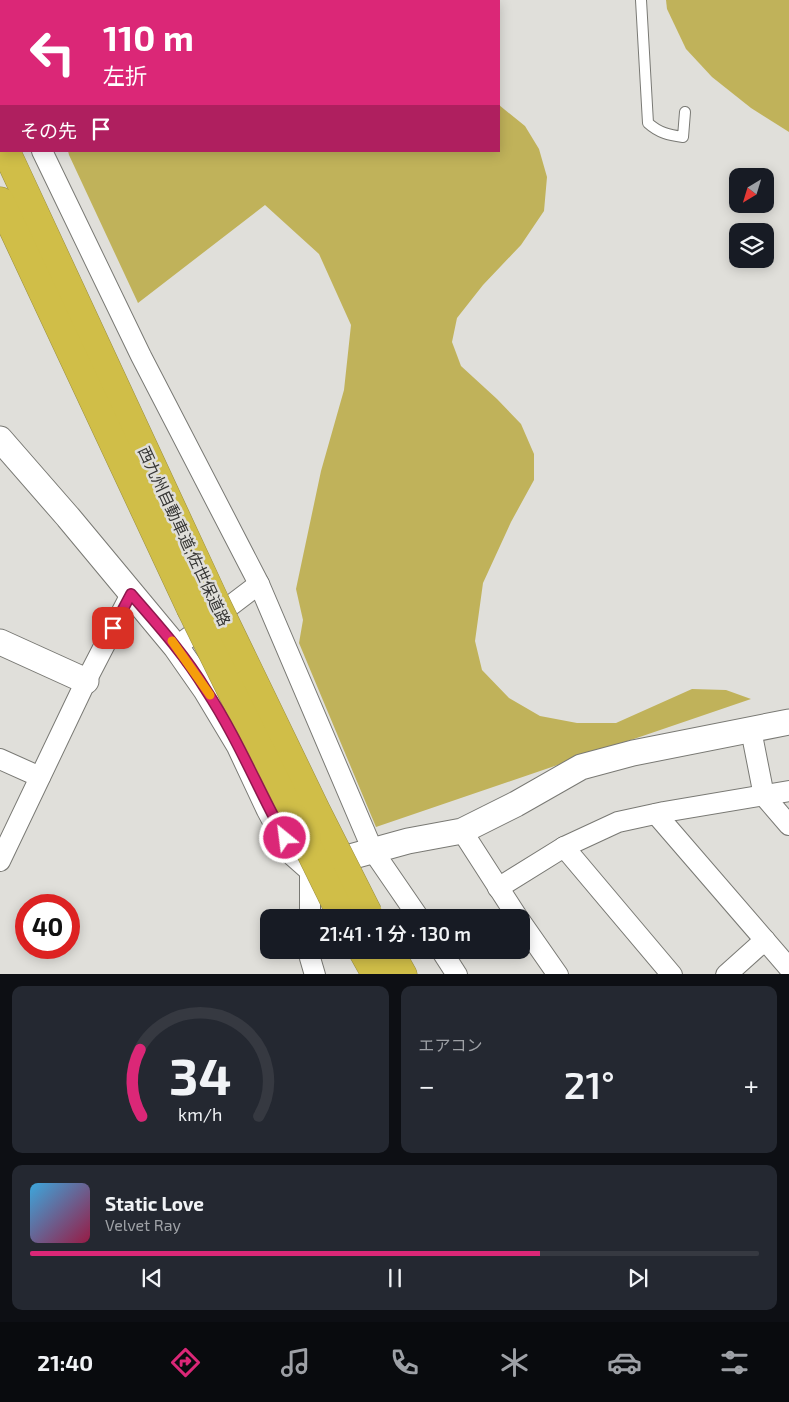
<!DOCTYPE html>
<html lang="ja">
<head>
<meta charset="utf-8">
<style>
	body { margin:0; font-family:"Exo 2","Noto Sans JP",sans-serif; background:#242831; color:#f1f3f6; height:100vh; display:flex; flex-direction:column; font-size:19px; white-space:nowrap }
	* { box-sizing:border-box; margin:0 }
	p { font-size:16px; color:#9ea1a6 }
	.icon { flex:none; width:28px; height:28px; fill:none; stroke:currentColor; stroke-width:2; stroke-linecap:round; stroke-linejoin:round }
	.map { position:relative; height:974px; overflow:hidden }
	.sheet { display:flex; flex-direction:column; gap:12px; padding:12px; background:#0d0f14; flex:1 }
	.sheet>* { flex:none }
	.guide { position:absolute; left:0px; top:0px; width:500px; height:152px; box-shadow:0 2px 12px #0003; background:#db2777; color:#fff; overflow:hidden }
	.needle { width:32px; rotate:218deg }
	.controls { position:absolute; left:729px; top:168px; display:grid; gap:10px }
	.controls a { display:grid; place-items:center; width:45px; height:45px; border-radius:10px; background:#171b24; box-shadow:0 2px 12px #0003; font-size:25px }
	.speed { position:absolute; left:15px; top:894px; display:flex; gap:10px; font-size:25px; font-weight:700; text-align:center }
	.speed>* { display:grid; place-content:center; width:65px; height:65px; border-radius:50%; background:#171b24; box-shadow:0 2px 12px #0003; line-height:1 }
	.speed .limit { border:8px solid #d22; background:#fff; color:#111 }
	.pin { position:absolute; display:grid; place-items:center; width:42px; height:42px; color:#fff; margin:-21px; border-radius:10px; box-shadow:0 2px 8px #0006 }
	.me { position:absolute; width:55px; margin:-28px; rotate:331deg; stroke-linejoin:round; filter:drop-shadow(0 0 4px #0008) }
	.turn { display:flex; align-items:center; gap:18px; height:105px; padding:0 20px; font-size:22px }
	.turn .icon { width:65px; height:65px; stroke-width:2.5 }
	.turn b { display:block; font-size:35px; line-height:42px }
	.then { display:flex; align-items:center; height:48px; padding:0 20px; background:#0003; gap:10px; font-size:19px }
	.big { font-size:38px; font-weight:600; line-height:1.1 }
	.sheet .widget { flex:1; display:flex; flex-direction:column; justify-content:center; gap:8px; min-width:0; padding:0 18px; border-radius:10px; background:#242831 }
	.sheet .dial { align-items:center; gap:0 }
	.dial svg { height:130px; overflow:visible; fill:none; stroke:#363941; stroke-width:7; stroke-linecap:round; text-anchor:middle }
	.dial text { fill:#f1f3f6; stroke:none }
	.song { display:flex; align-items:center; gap:15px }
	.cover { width:60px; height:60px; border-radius:8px; background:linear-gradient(135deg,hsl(200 70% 55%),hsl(340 70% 35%)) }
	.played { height:5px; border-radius:2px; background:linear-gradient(90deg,#db2777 70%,#363941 70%) }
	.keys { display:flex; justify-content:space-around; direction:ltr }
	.heat { display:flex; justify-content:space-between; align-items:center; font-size:28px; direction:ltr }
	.sheet .tiles { flex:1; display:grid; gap:12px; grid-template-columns:1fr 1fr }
	.widget:last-child { grid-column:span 2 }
	.trip { position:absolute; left:260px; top:909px; width:270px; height:50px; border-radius:10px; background:#171b24; box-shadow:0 2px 12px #0003; font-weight:600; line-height:50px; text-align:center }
	.tab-bar { display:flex; height:80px; justify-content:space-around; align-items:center; background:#090b0e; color:#9ea1a6 }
	.tab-bar .icon { width:35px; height:35px }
	.tab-bar .active { color:#db2777 }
	.tab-bar b { font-size:22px; color:#f1f3f6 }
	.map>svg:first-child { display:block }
	.forest { fill:#c0b25a }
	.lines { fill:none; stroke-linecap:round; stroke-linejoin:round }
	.service-casing { stroke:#797974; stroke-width:12 }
	.minor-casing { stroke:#797974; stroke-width:22 }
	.tertiary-casing { stroke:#797974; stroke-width:27 }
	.motorway-casing { stroke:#9a8f41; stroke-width:29 }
	.service { stroke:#fff; stroke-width:10 }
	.minor { stroke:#fff; stroke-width:20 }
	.tertiary { stroke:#fff; stroke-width:25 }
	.motorway { stroke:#d0be48; stroke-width:28 }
	.motorway-bridge-casing { stroke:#9a8f41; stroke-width:29; stroke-linecap:butt }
	.motorway-bridge { stroke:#d0be48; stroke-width:28 }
	.route-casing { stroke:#8e194d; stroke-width:12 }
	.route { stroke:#db2777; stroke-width:9 }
	.slow { stroke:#f59e0b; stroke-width:9 }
	.labels { text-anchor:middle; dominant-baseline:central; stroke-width:5; stroke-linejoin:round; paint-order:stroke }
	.street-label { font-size:16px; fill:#373735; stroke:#e0dfda }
</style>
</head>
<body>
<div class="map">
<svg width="789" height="975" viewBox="0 0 789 975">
	<rect width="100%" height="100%" fill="#e0dfda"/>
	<g class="forest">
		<path d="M 666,0 L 789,0 L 789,132 L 751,108 L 712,77 L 686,49 L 667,9 Z"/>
		<path d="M 499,105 L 525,126 L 539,149 L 547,177 L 544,211 L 521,245 L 483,285 L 457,318 L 452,342 L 461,366 L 497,399 L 521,424 L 534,454 L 534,480 L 511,522 L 483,583 L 475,641 L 482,670 L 509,698 L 540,716 L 577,723 L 616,723 L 692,689 L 726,690 L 751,699 L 376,827 L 299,643 L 303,620 L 296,589 L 321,471 L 344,390 L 351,325 L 319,254 L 265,205 L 138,303 L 69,155 L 68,151 L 499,151 Z"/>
	</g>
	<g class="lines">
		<g class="service-casing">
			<path id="service" d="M 641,0 L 648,123 C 659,133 669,135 683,137 L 685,112"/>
		</g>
		<g class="minor-casing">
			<g id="minor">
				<path d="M 0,63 L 1,65"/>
				<path d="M 42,151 L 141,356 L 259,584 L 373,851 L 419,918"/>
				<path d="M 176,647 L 259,584"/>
				<path d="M 751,730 L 764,796 L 789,825"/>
				<path d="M 0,759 L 40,777"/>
				<path d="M 656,814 L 789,968"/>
				<path d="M 462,831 L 518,918"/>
				<path d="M 564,847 L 672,975"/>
				<path d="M 0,861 L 86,681 L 131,594"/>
				<path d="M 498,888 L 564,847 L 618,822 L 664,812 L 789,791"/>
				<path d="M 310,918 L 310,868"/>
				<path d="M 521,922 L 558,975"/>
				<path d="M 310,950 L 310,958 L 315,975"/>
				<path d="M 441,950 L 457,975"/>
				<path d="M 726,975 L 765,940"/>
			</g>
		</g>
		<g class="tertiary-casing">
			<g id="tertiary">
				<path d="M 0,439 L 68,517 L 176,647 L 206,690 L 239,745 L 269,809 L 292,852 L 310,868 L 408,841 L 462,831 L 516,804 L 581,767 L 633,753 L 789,722"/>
				<path d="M 0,642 L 86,681"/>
			</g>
		</g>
		<g class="motorway-casing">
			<g id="motorway">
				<path d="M 6,151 L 215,601"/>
				<path d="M 0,201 L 190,607"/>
				<path d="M 362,950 L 376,975"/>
				<path d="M 389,950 L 403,975"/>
			</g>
		</g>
		<use href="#service" class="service"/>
		<use href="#minor" class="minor"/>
		<use href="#tertiary" class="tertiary"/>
		<use href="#motorway" class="motorway"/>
		<g class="motorway-bridge-casing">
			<g id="motorway-bridge">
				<path d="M 215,601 L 316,810 L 368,913"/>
				<path d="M 190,607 L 337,906"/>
			</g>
		</g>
		<use href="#motorway-bridge" class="motorway-bridge"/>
	</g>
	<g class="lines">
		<g class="route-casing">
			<path id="route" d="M 113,628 L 131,594 C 158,625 185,655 206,690 C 237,737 258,789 285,838"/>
		</g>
		<use href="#route" class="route"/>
		<path class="slow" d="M 172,641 L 210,695"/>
	</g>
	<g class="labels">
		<g class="street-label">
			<text transform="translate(185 536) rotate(65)">西九州自動車道;佐世保道路</text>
		</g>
	</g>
</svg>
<div class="controls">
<a><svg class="needle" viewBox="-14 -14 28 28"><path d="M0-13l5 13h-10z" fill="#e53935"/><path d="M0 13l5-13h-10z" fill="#9ea1a6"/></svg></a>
<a><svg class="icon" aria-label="layers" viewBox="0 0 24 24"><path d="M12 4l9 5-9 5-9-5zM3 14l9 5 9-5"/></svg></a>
</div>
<div class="speed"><div class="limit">40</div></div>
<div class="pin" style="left:113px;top:628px;background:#d93025"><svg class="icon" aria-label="arrive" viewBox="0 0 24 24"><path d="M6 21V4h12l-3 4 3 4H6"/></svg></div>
<svg class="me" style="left:285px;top:838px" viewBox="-20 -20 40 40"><circle r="17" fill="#db2777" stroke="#fff" stroke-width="3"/><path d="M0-11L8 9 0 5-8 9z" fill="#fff"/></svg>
<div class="trip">21:41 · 1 分 · 130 m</div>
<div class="guide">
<div class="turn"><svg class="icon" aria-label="left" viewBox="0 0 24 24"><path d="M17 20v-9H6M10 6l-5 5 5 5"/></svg><div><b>110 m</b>左折</div></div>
<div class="then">その先<svg class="icon" aria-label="arrive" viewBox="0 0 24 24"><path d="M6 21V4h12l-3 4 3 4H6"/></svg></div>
</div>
</div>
<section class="sheet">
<div class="tiles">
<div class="widget dial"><svg viewBox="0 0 100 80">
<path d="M14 69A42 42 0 1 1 86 69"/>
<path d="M14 69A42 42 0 0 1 13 28" stroke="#db2777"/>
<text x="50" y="56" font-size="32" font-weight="700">34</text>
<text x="50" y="72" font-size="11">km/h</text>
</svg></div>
<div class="widget"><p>エアコン</p>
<div class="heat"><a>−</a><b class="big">21°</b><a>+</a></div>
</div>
<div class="widget">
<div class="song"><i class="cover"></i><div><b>Static Love</b><p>Velvet Ray</p></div></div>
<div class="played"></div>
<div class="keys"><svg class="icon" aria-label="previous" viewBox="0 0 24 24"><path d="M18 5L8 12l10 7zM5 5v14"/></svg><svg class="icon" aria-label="pause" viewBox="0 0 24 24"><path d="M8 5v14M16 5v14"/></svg><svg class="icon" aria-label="next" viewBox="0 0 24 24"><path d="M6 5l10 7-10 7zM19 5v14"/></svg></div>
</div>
</div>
</section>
<nav class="tab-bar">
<b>21:40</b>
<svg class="icon active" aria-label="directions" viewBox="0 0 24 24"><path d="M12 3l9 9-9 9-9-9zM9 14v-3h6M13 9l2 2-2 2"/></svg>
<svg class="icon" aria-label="music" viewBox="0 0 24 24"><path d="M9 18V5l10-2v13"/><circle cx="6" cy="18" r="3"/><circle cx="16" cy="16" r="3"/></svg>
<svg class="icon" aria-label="phone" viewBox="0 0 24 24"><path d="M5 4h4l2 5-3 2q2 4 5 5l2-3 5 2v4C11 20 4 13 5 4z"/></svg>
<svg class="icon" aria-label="climate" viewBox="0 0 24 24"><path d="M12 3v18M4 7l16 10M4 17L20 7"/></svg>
<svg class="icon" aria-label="car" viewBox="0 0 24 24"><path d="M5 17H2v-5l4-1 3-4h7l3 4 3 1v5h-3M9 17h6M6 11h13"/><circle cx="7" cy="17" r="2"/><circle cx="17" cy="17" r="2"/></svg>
<svg class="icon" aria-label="filters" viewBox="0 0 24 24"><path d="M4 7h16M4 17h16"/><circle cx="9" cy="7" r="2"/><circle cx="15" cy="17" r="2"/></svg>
</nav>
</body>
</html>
